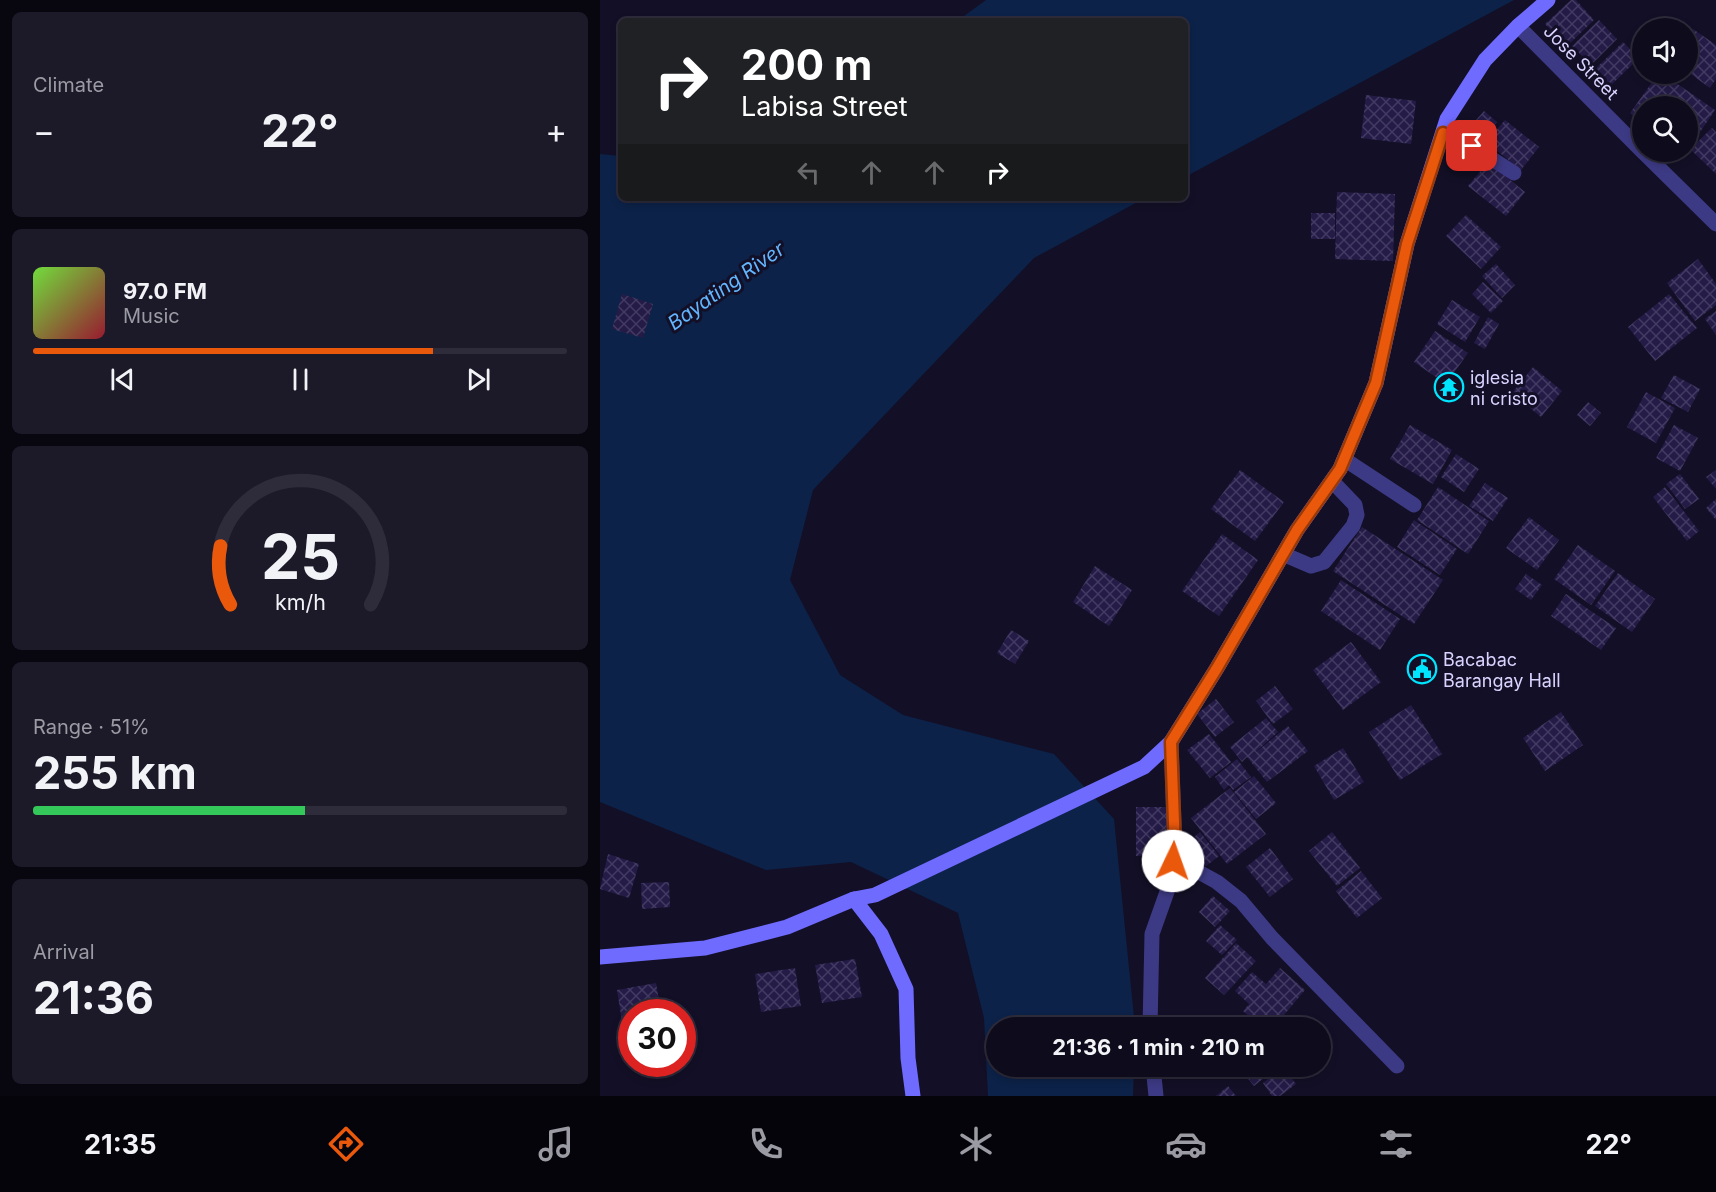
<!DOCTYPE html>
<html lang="en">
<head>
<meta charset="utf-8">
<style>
	body { margin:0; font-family:Inter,sans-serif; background:#1c1929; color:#f1f3f6; height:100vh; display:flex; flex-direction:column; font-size:22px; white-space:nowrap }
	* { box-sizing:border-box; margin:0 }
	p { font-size:20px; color:#9b9ba3 }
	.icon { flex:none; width:33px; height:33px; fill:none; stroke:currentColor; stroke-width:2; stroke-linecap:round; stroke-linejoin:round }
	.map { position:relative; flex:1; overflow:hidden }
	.details { display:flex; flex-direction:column; gap:12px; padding:12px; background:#08060f; width:600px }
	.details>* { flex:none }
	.top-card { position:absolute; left:18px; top:18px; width:570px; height:183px; border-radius:9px; box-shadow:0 3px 9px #0003,0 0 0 2px #2e2b3b; background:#202124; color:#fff; overflow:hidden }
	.fabs { position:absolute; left:1032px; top:18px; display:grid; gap:12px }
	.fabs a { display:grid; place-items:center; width:66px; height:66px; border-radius:50%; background:#0e0b1c; box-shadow:0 3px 9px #0003,0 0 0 2px #2e2b3b; font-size:30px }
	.speed { position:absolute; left:18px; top:999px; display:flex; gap:12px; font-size:30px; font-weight:700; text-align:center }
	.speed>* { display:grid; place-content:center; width:78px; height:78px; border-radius:50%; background:#0e0b1c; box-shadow:0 3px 9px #0003,0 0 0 2px #2e2b3b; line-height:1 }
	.speed .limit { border:9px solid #d22; background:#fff; color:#111 }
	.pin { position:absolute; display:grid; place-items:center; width:51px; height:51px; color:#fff; margin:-26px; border-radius:12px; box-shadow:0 3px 9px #0006 }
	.me { position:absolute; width:66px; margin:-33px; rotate:3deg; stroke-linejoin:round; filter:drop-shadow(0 0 4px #0008) }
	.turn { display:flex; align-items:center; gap:21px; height:126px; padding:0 24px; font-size:27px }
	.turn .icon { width:78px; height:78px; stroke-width:2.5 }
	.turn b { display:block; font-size:42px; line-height:51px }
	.lanes { display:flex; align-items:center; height:57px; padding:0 24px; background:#0003; justify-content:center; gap:30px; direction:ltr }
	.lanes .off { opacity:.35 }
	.big { font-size:45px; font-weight:700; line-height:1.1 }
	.details .widget { flex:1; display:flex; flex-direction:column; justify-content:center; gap:9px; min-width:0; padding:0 21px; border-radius:9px; background:#1c1929 }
	.details .dial { align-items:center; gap:0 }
	.dial svg { height:156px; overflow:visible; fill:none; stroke:#2e2b3b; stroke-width:7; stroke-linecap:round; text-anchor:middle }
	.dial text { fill:#f1f3f6; stroke:none }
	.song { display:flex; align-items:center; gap:18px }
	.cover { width:72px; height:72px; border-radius:9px; background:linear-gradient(135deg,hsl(100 70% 55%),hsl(350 70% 35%)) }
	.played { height:6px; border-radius:3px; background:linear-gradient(90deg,#ea580c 75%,#2e2b3b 75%) }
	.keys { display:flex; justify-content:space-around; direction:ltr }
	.heat { display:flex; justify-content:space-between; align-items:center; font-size:33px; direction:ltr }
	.charge { height:9px; border-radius:4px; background:linear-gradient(90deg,#34c759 51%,#2e2b3b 0) }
	.trip { position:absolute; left:386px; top:1017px; width:345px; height:60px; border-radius:30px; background:#0e0b1c; box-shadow:0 3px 9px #0003,0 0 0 2px #2e2b3b; font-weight:700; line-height:60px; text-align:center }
	.tab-bar { display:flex; height:96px; justify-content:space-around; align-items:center; background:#06040b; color:#9b9ba3 }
	.tab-bar .icon { width:42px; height:42px }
	.tab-bar .active { color:#ea580c }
	.tab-bar b { font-size:27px; color:#f1f3f6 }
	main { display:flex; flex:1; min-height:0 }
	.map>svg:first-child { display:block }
	.water { fill:#0c2248 }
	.building { fill:url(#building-cross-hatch) }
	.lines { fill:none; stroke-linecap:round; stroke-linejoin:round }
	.lane { stroke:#3d3a85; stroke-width:15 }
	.street { stroke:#3d3a85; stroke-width:15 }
	.secondary { stroke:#6f6bff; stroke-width:15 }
	.route-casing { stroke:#983908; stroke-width:15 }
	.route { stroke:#ea580c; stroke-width:10 }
	.labels { text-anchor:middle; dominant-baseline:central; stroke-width:6; stroke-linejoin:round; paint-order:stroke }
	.street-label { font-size:18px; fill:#d9d4ff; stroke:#130f26 }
	.poi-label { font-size:18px; fill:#d9d4ff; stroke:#130f26; text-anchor:start }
	.water-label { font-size:20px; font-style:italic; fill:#62b6ff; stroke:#130f26 }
</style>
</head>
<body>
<main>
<section class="details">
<div class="widget"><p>Climate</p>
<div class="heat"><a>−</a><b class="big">22°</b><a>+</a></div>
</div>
<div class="widget">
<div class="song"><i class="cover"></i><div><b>97.0 FM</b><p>Music</p></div></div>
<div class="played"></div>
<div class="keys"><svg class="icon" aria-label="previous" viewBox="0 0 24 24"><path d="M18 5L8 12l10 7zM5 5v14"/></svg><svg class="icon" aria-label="pause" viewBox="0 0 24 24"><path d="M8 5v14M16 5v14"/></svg><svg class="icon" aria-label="next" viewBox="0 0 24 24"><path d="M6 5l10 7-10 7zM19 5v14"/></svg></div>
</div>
<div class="widget dial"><svg viewBox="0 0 100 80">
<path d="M14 69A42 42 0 1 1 86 69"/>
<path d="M14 69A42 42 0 0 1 9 39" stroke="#ea580c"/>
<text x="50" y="56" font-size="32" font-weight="700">25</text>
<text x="50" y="72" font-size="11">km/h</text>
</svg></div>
<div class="widget"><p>Range · 51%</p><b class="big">255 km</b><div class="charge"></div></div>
<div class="widget"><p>Arrival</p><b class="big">21:36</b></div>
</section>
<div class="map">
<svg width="1116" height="1096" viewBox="0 0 1116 1096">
	<defs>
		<pattern id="building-cross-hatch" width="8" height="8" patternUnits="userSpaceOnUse" patternTransform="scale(1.5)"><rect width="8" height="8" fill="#241b47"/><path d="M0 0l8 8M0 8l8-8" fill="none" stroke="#433b63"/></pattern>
	</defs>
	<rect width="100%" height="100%" fill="#130f26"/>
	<g class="water">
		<path d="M 386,0 L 914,0 L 585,177 L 585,21 L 357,21 Z"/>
		<path d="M 0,154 L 21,156 L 21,198 L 545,198 L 434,258 L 213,490 L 190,580 L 240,675 L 303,715 L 454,754 L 514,819 L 535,1027 L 396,1028 L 396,1066 L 534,1067 L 533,1096 L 388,1096 L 384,1018 L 358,913 L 251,862 L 166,870 L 0,802 Z"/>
	</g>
	<g class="building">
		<path d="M 971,0 L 976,0 L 994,20 L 966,47 L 945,24 Z"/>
		<path d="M 999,20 L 1017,39 L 991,65 L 972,46 Z"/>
		<path d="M 1093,29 L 1116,45 L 1116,79 L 1110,88 L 1088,72 L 1088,36 Z"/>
		<path d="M 1023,42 L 1039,58 L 1006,90 L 990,74 Z"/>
		<path d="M 1058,74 L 1063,74 L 1115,110 L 1088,150 L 1088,106 L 1042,106 L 1042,123 L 1030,113 Z"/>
		<path d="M 766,95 L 816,101 L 811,144 L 761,138 Z"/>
		<path d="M 884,111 L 897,122 L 882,140 L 869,128 Z"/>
		<path d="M 905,120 L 939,147 L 921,170 L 886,142 Z"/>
		<path d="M 1112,128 L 1116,132 L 1116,174 L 1090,149 Z"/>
		<path d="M 888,162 L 925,192 L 906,216 L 868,186 Z"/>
		<path d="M 737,192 L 795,194 L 793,261 L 735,259 Z"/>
		<rect x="711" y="213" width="24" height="26"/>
		<path d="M 866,215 L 901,247 L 881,269 L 846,236 Z"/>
		<path d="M 1098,259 L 1116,284 L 1116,305 L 1095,321 L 1067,283 Z"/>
		<path d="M 896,264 L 915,285 L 902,298 L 882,276 Z"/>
		<path d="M 883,282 L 903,301 L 891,313 L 872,294 Z"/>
		<path d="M 22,294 L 53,304 L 43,338 L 12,329 Z"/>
		<path d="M 1069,294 L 1097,328 L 1055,361 L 1028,327 Z"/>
		<path d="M 852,300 L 880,317 L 865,342 L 837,324 Z"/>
		<path d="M 1116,311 L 1116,335 L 1105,319 Z"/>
		<path d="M 888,317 L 899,324 L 885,349 L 874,343 Z"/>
		<path d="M 835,331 L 868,353 L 846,384 L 814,362 Z"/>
		<path d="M 933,367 L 962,391 L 941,417 L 912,393 Z"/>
		<path d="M 1074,375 L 1100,389 L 1088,412 L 1061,398 Z"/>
		<path d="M 1046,392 L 1075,408 L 1056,443 L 1027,427 Z"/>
		<path d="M 988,402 L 1001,413 L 990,426 L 977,415 Z"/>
		<path d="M 810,425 L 852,450 L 833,484 L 790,459 Z"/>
		<path d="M 1074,425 L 1098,438 L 1080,471 L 1056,458 Z"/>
		<path d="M 856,454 L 879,469 L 864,492 L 841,477 Z"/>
		<path d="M 640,470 L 684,502 L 655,541 L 611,509 Z"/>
		<path d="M 1116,470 L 1116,489 L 1106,477 Z"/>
		<path d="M 1080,474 L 1099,499 L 1085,509 L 1066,484 Z"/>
		<path d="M 885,483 L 908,498 L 893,521 L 869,506 Z"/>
		<path d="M 838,487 L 889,521 L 868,554 L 817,520 Z"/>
		<path d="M 1065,487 L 1099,531 L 1087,541 L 1053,497 Z"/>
		<path d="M 1116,499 L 1116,520 L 1106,508 Z"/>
		<path d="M 929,517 L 959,540 L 937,570 L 906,548 Z"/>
		<path d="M 814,520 L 857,549 L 840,575 L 797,547 Z"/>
		<path d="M 762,527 L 843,580 L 814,624 L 733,571 Z"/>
		<path d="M 622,534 L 658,560 L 619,616 L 582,591 Z"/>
		<path d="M 978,545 L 1015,571 L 991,605 L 954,579 Z"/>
		<path d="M 495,566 L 532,590 L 509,626 L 473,602 Z"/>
		<path d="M 1018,573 L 1055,599 L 1032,632 L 995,606 Z"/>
		<path d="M 926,574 L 942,585 L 931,600 L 915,589 Z"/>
		<path d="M 741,580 L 800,619 L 780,650 L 721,611 Z"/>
		<path d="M 966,594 L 1016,628 L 1001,650 L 951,616 Z"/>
		<path d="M 411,630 L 429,641 L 415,664 L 397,653 Z"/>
		<path d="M 751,642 L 781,682 L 743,710 L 713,670 Z"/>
		<path d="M 675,686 L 693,709 L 673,724 L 656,701 Z"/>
		<path d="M 616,699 L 634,722 L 615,737 L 597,714 Z"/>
		<path d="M 811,705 L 842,754 L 800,780 L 769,732 Z"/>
		<path d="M 961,712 L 983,745 L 945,771 L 923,738 Z"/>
		<path d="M 666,718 L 678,732 L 651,756 L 688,726 L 708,751 L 667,782 L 647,757 L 642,762 L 630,747 Z"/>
		<path d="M 609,734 L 631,762 L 610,778 L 587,750 Z"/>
		<path d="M 743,748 L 764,782 L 734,800 L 714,766 Z"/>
		<path d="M 637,759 L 651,777 L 633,790 L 629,785 L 624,790 L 615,777 Z"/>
		<path d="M 654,776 L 676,803 L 656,819 L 634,792 Z"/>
		<path d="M 630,788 L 666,834 L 627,864 L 591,818 Z"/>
		<path d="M 536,807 L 567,807 L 566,856 L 536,856 Z"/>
		<path d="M 600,832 L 619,856 L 605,867 L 587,843 Z"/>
		<path d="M 732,832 L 760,868 L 737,886 L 709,851 Z"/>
		<path d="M 670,848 L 693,879 L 670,897 L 646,867 Z"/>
		<path d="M 8,854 L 39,864 L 29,898 L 0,889 Z"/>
		<path d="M 761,871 L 782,898 L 757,918 L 736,891 Z"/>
		<path d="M 69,882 L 70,907 L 42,909 L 41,883 Z"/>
		<path d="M 613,896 L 630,911 L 615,927 L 599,912 Z"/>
		<path d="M 620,925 L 637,940 L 622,955 L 606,941 Z"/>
		<path d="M 636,943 L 656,961 L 624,995 L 605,978 Z"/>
		<path d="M 255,959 L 262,997 L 222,1003 L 215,965 Z"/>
		<path d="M 195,968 L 201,1006 L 161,1012 L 155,974 Z"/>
		<path d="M 680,968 L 705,990 L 673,1028 L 662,1028 L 643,1011 L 649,1004 L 635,991 L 652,972 L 666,984 Z"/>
		<path d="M 56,983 L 61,1012 L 32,1012 L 32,1026 L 23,1028 L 17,990 Z"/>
		<path d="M 644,1066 L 663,1066 L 669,1074 L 654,1086 L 641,1070 Z"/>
		<path d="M 683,1067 L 696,1084 L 680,1096 L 672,1096 L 663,1083 Z"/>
		<path d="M 628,1086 L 636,1096 L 616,1096 Z"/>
	</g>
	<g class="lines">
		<g class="lane">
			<path d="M 744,459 L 814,505"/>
			<path d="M 683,554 L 711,566 L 724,562 L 753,526 L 757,515 L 755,505 L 732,481"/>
		</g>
		<g class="street">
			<path d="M 918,26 L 1042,151"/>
			<path d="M 843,133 L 872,146 L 914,173"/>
			<path d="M 1043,152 L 1116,224"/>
			<path d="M 573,861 L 597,871 L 617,882 L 641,901 L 672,938 L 797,1066"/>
			<path d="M 550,1028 L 552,934 L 568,889 L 575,849 L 571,742"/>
			<path d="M 553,1066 L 556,1096"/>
		</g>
		<g class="secondary">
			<path d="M 254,899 L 281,934 L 306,989 L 308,1058 L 313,1096"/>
			<path d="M 0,957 L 105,948 L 187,927 L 254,899 L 275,895 L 544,767 L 571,742 L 617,668 L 697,530 L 740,469 L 776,383 L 807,244 L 847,119 L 885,60 L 918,26 L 948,0"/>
		</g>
	</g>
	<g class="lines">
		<g class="route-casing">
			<path id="route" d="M 573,861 L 575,849 L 571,742 L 617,668 L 697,530 L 740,469 L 776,383 L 807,244 L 843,133 L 872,146"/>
		</g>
		<use href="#route" class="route"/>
	</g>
	<defs>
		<g id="temple-ring" transform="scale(1.5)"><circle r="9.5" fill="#130f26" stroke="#00e5ff" stroke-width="1.5"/><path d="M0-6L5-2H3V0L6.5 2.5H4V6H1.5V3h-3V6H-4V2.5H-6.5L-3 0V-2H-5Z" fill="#00e5ff"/></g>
		<g id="civic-ring" transform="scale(1.5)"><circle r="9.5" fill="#130f26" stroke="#00e5ff" stroke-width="1.5"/><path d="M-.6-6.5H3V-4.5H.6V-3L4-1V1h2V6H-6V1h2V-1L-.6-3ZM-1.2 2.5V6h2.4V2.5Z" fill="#00e5ff"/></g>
	</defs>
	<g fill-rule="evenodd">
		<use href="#temple-ring" x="849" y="387"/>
		<use href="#civic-ring" x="822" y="669"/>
	</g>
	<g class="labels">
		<g class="street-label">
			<text transform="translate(981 62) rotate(45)">Jose Street</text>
		</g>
		<g class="poi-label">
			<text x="870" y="377">iglesia<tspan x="870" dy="21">ni cristo</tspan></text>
			<text x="843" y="659">Bacabac<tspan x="843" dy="21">Barangay Hall</tspan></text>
		</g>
		<g class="water-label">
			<text transform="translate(126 286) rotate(-35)">Bayating River</text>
		</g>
	</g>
</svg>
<div class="fabs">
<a><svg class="icon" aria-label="sound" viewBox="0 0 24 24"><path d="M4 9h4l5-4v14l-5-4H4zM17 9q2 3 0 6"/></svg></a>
<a><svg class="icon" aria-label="search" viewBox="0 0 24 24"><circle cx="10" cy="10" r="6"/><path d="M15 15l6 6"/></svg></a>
</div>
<div class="speed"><div class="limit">30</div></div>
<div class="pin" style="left:872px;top:146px;background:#d93025"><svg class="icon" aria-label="arrive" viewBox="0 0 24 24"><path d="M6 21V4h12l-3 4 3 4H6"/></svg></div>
<svg class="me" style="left:573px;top:861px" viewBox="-20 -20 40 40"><circle r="19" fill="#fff"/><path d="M0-13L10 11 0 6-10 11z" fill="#ea580c"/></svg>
<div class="trip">21:36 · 1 min · 210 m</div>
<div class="top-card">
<div class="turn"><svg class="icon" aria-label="right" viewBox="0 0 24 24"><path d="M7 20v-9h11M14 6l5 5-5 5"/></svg><div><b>200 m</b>Labisa Street</div></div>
<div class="lanes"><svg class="icon off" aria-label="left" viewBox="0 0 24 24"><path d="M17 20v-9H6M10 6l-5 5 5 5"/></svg><svg class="icon off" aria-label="ahead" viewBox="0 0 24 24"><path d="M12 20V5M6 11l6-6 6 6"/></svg><svg class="icon off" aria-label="ahead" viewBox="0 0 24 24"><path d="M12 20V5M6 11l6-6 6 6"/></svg><svg class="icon" aria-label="right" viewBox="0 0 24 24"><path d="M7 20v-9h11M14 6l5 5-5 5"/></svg></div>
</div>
</div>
</main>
<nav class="tab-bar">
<b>21:35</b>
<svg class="icon active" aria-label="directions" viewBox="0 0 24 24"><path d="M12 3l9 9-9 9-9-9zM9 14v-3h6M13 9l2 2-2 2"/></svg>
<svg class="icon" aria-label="music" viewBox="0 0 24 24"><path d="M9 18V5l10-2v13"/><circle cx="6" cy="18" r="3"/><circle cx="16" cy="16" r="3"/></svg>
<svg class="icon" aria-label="phone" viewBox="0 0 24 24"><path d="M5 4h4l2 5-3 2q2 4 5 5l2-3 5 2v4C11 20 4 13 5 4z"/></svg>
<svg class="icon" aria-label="climate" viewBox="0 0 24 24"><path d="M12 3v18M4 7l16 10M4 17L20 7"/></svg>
<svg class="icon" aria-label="car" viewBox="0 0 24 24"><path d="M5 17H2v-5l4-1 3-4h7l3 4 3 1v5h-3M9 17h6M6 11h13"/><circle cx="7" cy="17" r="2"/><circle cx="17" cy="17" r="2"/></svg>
<svg class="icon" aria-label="filters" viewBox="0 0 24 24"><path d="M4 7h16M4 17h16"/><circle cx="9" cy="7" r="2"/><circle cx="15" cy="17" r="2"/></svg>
<b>22°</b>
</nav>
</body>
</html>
